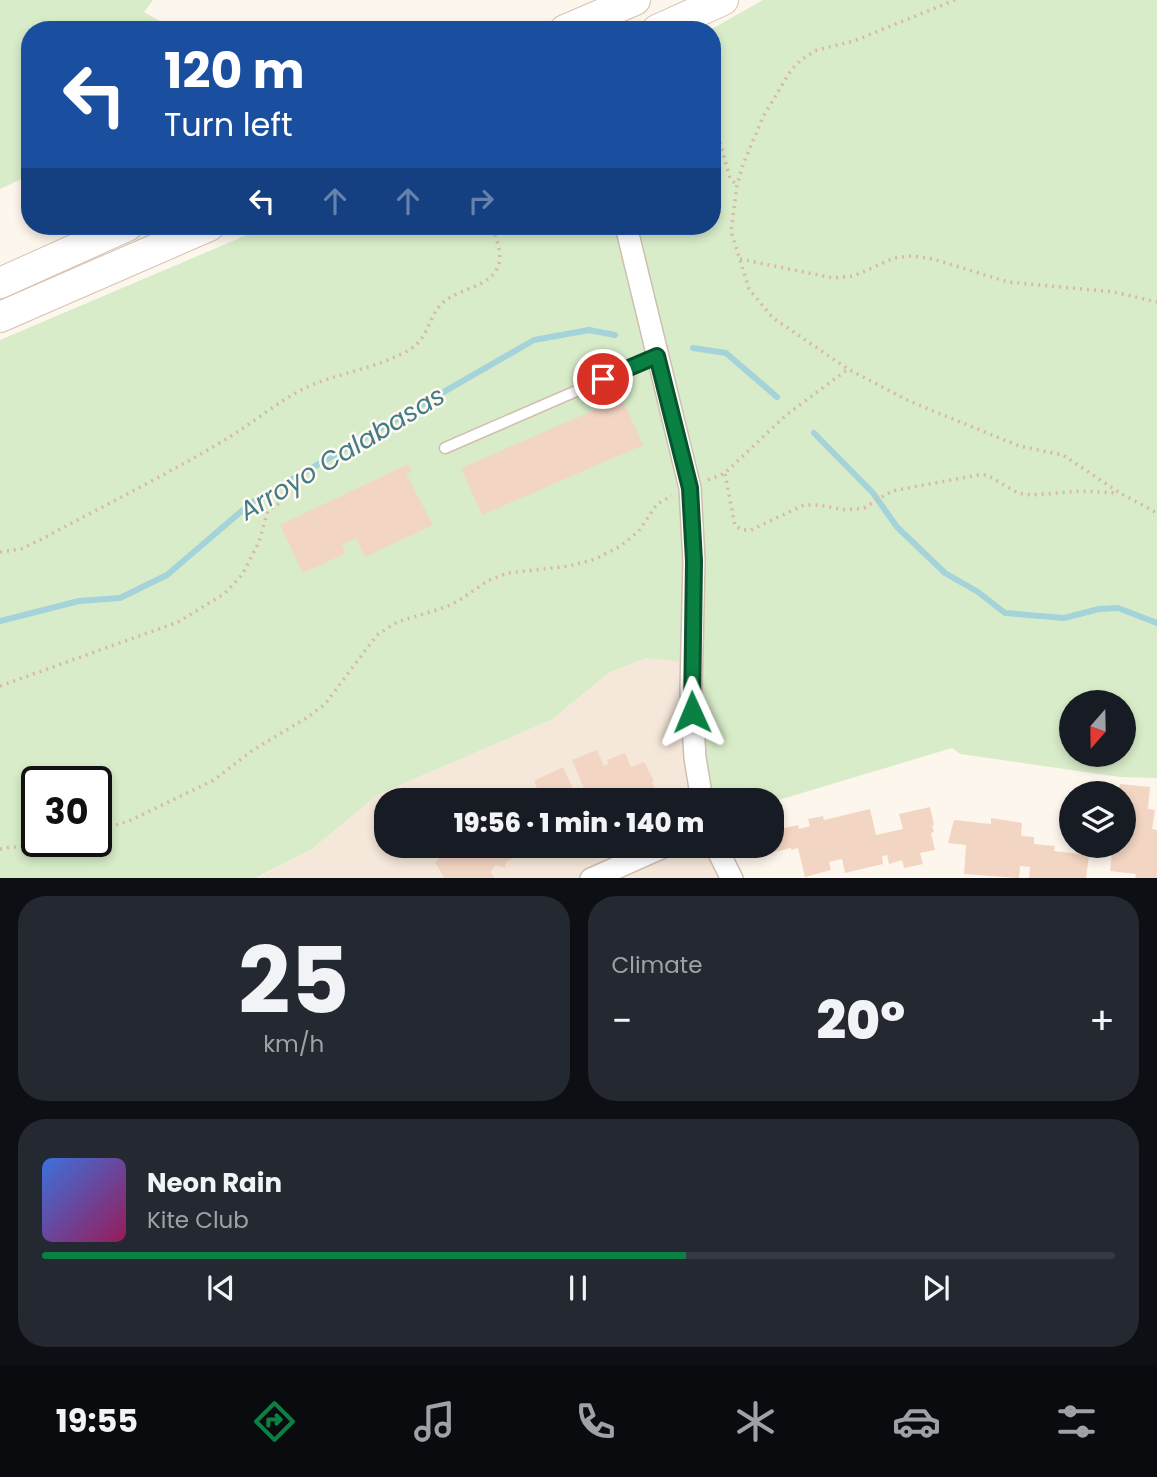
<!DOCTYPE html>
<html lang="en">
<head>
<meta charset="utf-8">
<style>
	body { margin:0; font-family:Poppins,sans-serif; background:#242831; color:#f1f3f6; height:100vh; display:flex; flex-direction:column; font-size:26px; white-space:nowrap }
	* { box-sizing:border-box; margin:0 }
	p { font-size:23px; color:#9ea1a6 }
	.icon { flex:none; width:38px; height:38px; fill:none; stroke:currentColor; stroke-width:2; stroke-linecap:round; stroke-linejoin:round }
	.map { position:relative; height:878px; overflow:hidden }
	.side { display:flex; flex-direction:column; gap:18px; padding:18px; background:#0d0f14; flex:1 }
	.side>* { flex:none }
	.top-card { position:absolute; left:21px; top:21px; width:700px; height:214px; border-radius:28px; box-shadow:0 4px 10px #0003; background:#1a4fa0; color:#fff; overflow:hidden }
	.needle { width:46px; rotate:200deg }
	.tools { position:absolute; left:1059px; top:690px; display:grid; gap:14px }
	.tools a { display:grid; place-items:center; width:77px; height:77px; border-radius:50%; background:#171b24; box-shadow:0 4px 10px #0003; font-size:35px }
	.speed { position:absolute; left:21px; top:766px; display:flex; gap:14px; font-size:35px; font-weight:700; text-align:center }
	.speed>* { display:grid; place-content:center; width:91px; height:91px; border-radius:50%; background:#171b24; box-shadow:0 4px 10px #0003; line-height:1 }
	.speed .limit { border:4px solid #111; border-radius:10px; background:#fff; color:#111 }
	.pin { position:absolute; display:grid; place-items:center; width:60px; height:60px; color:#fff; margin:-30px; border:4px solid #fff; border-radius:50%; box-shadow:0 2px 7px #0007 }
	.me { position:absolute; width:77px; margin:-38px; rotate:359deg; stroke-linejoin:round; filter:drop-shadow(0 0 5px #0008) }
	.turn { display:flex; align-items:center; gap:24px; height:147px; padding:0 28px; font-size:32px }
	.turn .icon { width:91px; height:91px; stroke-width:2.5 }
	.turn b { display:block; font-size:49px; line-height:60px }
	.lanes { display:flex; align-items:center; height:66px; padding:0 28px; background:#0003; justify-content:center; gap:35px; direction:ltr }
	.lanes .off { opacity:.35 }
	.big { font-size:52px; font-weight:800; line-height:1.1 }
	.side .tile { flex:1; display:flex; flex-direction:column; justify-content:center; gap:10px; min-width:0; padding:0 24px; border-radius:28px; background:#242831 }
	.side .dial { align-items:center; gap:0 }
	.dial b { font-size:91px; line-height:1 }
	.song { display:flex; align-items:center; gap:21px }
	.cover { width:84px; height:84px; border-radius:10px; background:linear-gradient(135deg,hsl(220 70% 55%),hsl(330 70% 35%)) }
	.played { height:7px; border-radius:4px; background:linear-gradient(90deg,#0b8043 60%,#363941 60%) }
	.keys { display:flex; justify-content:space-around; direction:ltr }
	.heat { display:flex; justify-content:space-between; align-items:center; font-size:38px; direction:ltr }
	.side .tiles { flex:1; display:grid; gap:18px; grid-template-columns:1fr 1fr }
	.tile:last-child { grid-column:span 2 }
	.trip { position:absolute; left:374px; top:788px; width:410px; height:70px; border-radius:28px; background:#171b24; box-shadow:0 4px 10px #0003; font-weight:800; line-height:70px; text-align:center }
	.tab-bar { display:flex; height:112px; justify-content:space-around; align-items:center; background:#090b0e; color:#9ea1a6 }
	.tab-bar .icon { width:49px; height:49px }
	.tab-bar .on { color:#0b8043 }
	.tab-bar b { font-size:32px; color:#f1f3f6 }
	.map>svg:first-child { display:block }
	.residential { fill:#f5e8da }
	.green { fill:#d8ecc9; fill-rule:evenodd }
	.lines { fill:none; stroke-linecap:round; stroke-linejoin:round }
	.stream { stroke:#a5d3da; stroke-width:6 }
	.building { fill:#f3d5c3 }
	.lane-casing { stroke:#d1beb0; stroke-width:13 }
	.street-casing { stroke:#d1beb0; stroke-width:24 }
	.secondary-casing { stroke:#d6c0b0; stroke-width:32 }
	.path { stroke:#d9b8a5; stroke-width:3.5; stroke-dasharray:2 5; stroke-linecap:butt }
	.lane { stroke:#fff; stroke-width:10 }
	.street { stroke:#fff; stroke-width:21 }
	.secondary { stroke:#fff; stroke-width:30 }
	.route-casing { stroke:#07532c; stroke-width:18 }
	.route { stroke:#0b8043; stroke-width:12 }
	.labels { text-anchor:middle; dominant-baseline:central; stroke-width:5; stroke-linejoin:round; paint-order:stroke }
	.water-label { font-size:26px; font-style:italic; fill:#437c86; stroke:#fffaf3 }
</style>
</head>
<body>
<div class="map">
<svg width="1157" height="879" viewBox="0 0 1157 879">
	<rect width="100%" height="100%" fill="#fdf6ec"/>
	<path class="residential" d="M 647,658 L 692,662 L 701,800 L 387,800 L 387,845 L 715,845 L 731,878 L 256,879 L 312,849 L 379,794 L 551,720 L 610,672 Z"/>
	<g class="green">
		<path d="M 0,0 L 153,0 L 144,12 L 176,30 L 30,30 L 30,175 L 0,189 Z"/>
		<path d="M 763,0 L 1157,0 L 1157,778 L 1120,777 L 960,754 L 952,748 L 772,802 L 772,800 L 701,800 L 691,663 L 647,658 L 610,672 L 551,720 L 379,794 L 312,849 L 256,878 L 0,878 L 0,340 L 268,226 L 712,226 L 712,30 L 710,30 ZM 1071,702 L 1124,702 L 1124,754 L 1071,754 ZM 37,782 L 96,782 L 96,842 L 37,842 Z"/>
	</g>
	<g class="lines">
		<g class="stream">
			<path d="M 693,348 L 726,353 L 777,397"/>
			<path d="M 814,433 L 873,493 L 897,527 L 945,573 L 978,592 L 1005,613 L 1064,618 L 1099,609 L 1118,608 L 1157,623"/>
			<path d="M 0,621 L 79,601 L 120,598 L 167,575 L 251,503 L 534,340 L 589,330 L 615,335"/>
		</g>
	</g>
	<g class="building">
		<path d="M 622,398 L 643,445 L 482,515 L 461,468 Z"/>
		<path d="M 408,464 L 411,472 L 406,474 L 433,525 L 365,557 L 356,538 L 342,545 L 346,553 L 303,573 L 280,525 Z"/>
		<path d="M 597,750 L 604,766 L 609,764 L 607,760 L 625,753 L 631,767 L 644,762 L 654,781 L 652,782 L 655,789 L 653,790 L 654,796 L 645,800 L 589,800 L 572,760 Z"/>
		<path d="M 563,767 L 578,800 L 521,800 L 539,792 L 534,781 Z"/>
		<path d="M 1120,784 L 1150,787 L 1148,809 L 1155,810 L 1152,829 L 1157,830 L 1157,879 L 1135,879 L 1136,874 L 1110,871 L 1113,845 L 1124,845 L 1124,793 L 1119,793 Z"/>
		<path d="M 930,807 L 934,825 L 932,826 L 934,832 L 931,833 L 935,850 L 920,853 L 923,864 L 904,868 L 902,860 L 889,864 L 887,855 L 882,856 L 883,864 L 845,873 L 842,859 L 829,862 L 831,870 L 805,877 L 798,848 L 791,850 L 791,848 L 765,854 L 763,845 L 772,845 L 772,831 L 798,825 L 799,829 L 810,826 L 808,819 L 823,816 L 824,820 L 870,809 L 876,835 L 903,829 L 899,814 Z"/>
		<path d="M 991,818 L 1022,823 L 1021,836 L 1034,837 L 1034,844 L 1055,846 L 1054,851 L 1089,855 L 1086,879 L 1029,879 L 1030,867 L 1020,866 L 1019,878 L 964,874 L 966,845 L 948,843 L 954,820 L 991,824 Z"/>
		<path d="M 430,845 L 511,845 L 517,855 L 506,862 L 505,868 L 495,865 L 491,872 L 495,879 L 445,879 L 435,862 L 439,859 Z"/>
		<path d="M 531,845 L 561,845 L 536,857 Z"/>
	</g>
	<g class="lines">
		<g class="lane-casing">
			<path id="lane" d="M 445,448 L 657,356"/>
		</g>
		<g class="street-casing">
			<g id="street">
				<path d="M 626,226 L 690,488 L 694,561 L 691,690 L 695,758 L 702,800"/>
				<path d="M 715,845 L 732,879"/>
				<path d="M 591,879 L 668,845"/>
			</g>
		</g>
		<g class="secondary-casing">
			<g id="secondary">
				<path d="M 565,30 L 635,0"/>
				<path d="M 657,30 L 723,0"/>
				<path d="M 0,283 L 127,226"/>
				<path d="M 0,317 L 209,226"/>
			</g>
		</g>
		<g class="path">
			<path d="M 955,0 L 854,41 L 817,50 L 802,59 L 791,70 L 763,117 L 742,167 L 737,186 L 731,231 L 749,289 L 773,318 L 848,369 L 909,401 L 1019,446 L 1063,455 L 1120,493 L 1157,513"/>
			<path d="M 712,123 L 716,128 L 730,178 L 737,186"/>
			<path d="M 740,259 L 833,278 L 854,276 L 894,258 L 912,256 L 933,259 L 1008,282 L 1114,292 L 1157,302"/>
			<path d="M 725,474 L 735,526 L 743,530 L 751,530 L 804,505 L 818,505 L 846,510 L 864,508 L 892,491 L 978,475 L 987,475 L 1018,493 L 1032,495 L 1081,491 L 1118,493"/>
			<path d="M 708,480 L 725,473 L 785,416 L 848,369"/>
			<path d="M 0,552 L 21,549 L 44,538 C 106,504 171,473 231,436 C 255,421 278,402 303,389 C 338,372 379,369 412,348 C 429,337 429,313 445,301 C 460,289 490,286 498,267 C 503,253 496,239 492,226"/>
			<path d="M 0,686 L 178,622 L 224,594 L 242,575 L 259,542 L 268,510 L 282,502"/>
			<path d="M 96,831 L 129,821 L 214,780 L 253,750 L 308,717 L 325,704 L 377,635 L 397,622 L 446,607 L 458,601 L 489,580 L 508,573 L 570,566 L 595,559 L 619,547 L 638,532 L 657,504 L 672,496"/>
			<path d="M 0,849 L 52,842"/>
		</g>
		<use href="#lane" class="lane"/>
		<use href="#street" class="street"/>
		<use href="#secondary" class="secondary"/>
	</g>
	<g class="lines">
		<g class="route-casing">
			<path id="route" d="M 603,379 L 657,356 L 690,488 L 694,561 L 692,712"/>
		</g>
		<use href="#route" class="route"/>
	</g>
	<g class="labels">
		<g class="water-label">
			<text transform="translate(342 453) rotate(-31)">Arroyo Calabasas</text>
		</g>
	</g>
</svg>
<div class="tools">
<a><svg class="needle" viewBox="-14 -14 28 28"><path d="M0-13l5 13h-10z" fill="#e53935"/><path d="M0 13l5-13h-10z" fill="#9ea1a6"/></svg></a>
<a><svg class="icon" aria-label="layers" viewBox="0 0 24 24"><path d="M12 4l9 5-9 5-9-5zM3 14l9 5 9-5"/></svg></a>
</div>
<div class="speed"><div class="limit">30</div></div>
<div class="pin" style="left:603px;top:379px;background:#d93025"><svg class="icon" aria-label="arrive" viewBox="0 0 24 24"><path d="M6 21V4h12l-3 4 3 4H6"/></svg></div>
<svg class="me" style="left:692px;top:712px" viewBox="-20 -20 40 40"><path d="M0-17L14 15 0 8-14 15z" fill="#0b8043" stroke="#fff" stroke-width="4"/></svg>
<div class="trip">19:56 · 1 min · 140 m</div>
<div class="top-card">
<div class="turn"><svg class="icon" aria-label="left" viewBox="0 0 24 24"><path d="M17 20v-9H6M10 6l-5 5 5 5"/></svg><div><b>120 m</b>Turn left</div></div>
<div class="lanes"><svg class="icon" aria-label="left" viewBox="0 0 24 24"><path d="M17 20v-9H6M10 6l-5 5 5 5"/></svg><svg class="icon off" aria-label="ahead" viewBox="0 0 24 24"><path d="M12 20V5M6 11l6-6 6 6"/></svg><svg class="icon off" aria-label="ahead" viewBox="0 0 24 24"><path d="M12 20V5M6 11l6-6 6 6"/></svg><svg class="icon off" aria-label="right" viewBox="0 0 24 24"><path d="M7 20v-9h11M14 6l5 5-5 5"/></svg></div>
</div>
</div>
<section class="side">
<div class="tiles">
<div class="tile dial"><b>25</b><p>km/h</p></div>
<div class="tile"><p>Climate</p>
<div class="heat"><a>−</a><b class="big">20°</b><a>+</a></div>
</div>
<div class="tile">
<div class="song"><i class="cover"></i><div><b>Neon Rain</b><p>Kite Club</p></div></div>
<div class="played"></div>
<div class="keys"><svg class="icon" aria-label="previous" viewBox="0 0 24 24"><path d="M18 5L8 12l10 7zM5 5v14"/></svg><svg class="icon" aria-label="pause" viewBox="0 0 24 24"><path d="M8 5v14M16 5v14"/></svg><svg class="icon" aria-label="next" viewBox="0 0 24 24"><path d="M6 5l10 7-10 7zM19 5v14"/></svg></div>
</div>
</div>
</section>
<nav class="tab-bar">
<b>19:55</b>
<svg class="icon on" aria-label="directions" viewBox="0 0 24 24"><path d="M12 3l9 9-9 9-9-9zM9 14v-3h6M13 9l2 2-2 2"/></svg>
<svg class="icon" aria-label="music" viewBox="0 0 24 24"><path d="M9 18V5l10-2v13"/><circle cx="6" cy="18" r="3"/><circle cx="16" cy="16" r="3"/></svg>
<svg class="icon" aria-label="phone" viewBox="0 0 24 24"><path d="M5 4h4l2 5-3 2q2 4 5 5l2-3 5 2v4C11 20 4 13 5 4z"/></svg>
<svg class="icon" aria-label="climate" viewBox="0 0 24 24"><path d="M12 3v18M4 7l16 10M4 17L20 7"/></svg>
<svg class="icon" aria-label="car" viewBox="0 0 24 24"><path d="M5 17H2v-5l4-1 3-4h7l3 4 3 1v5h-3M9 17h6M6 11h13"/><circle cx="7" cy="17" r="2"/><circle cx="17" cy="17" r="2"/></svg>
<svg class="icon" aria-label="filters" viewBox="0 0 24 24"><path d="M4 7h16M4 17h16"/><circle cx="9" cy="7" r="2"/><circle cx="15" cy="17" r="2"/></svg>
</nav>
</body>
</html>
